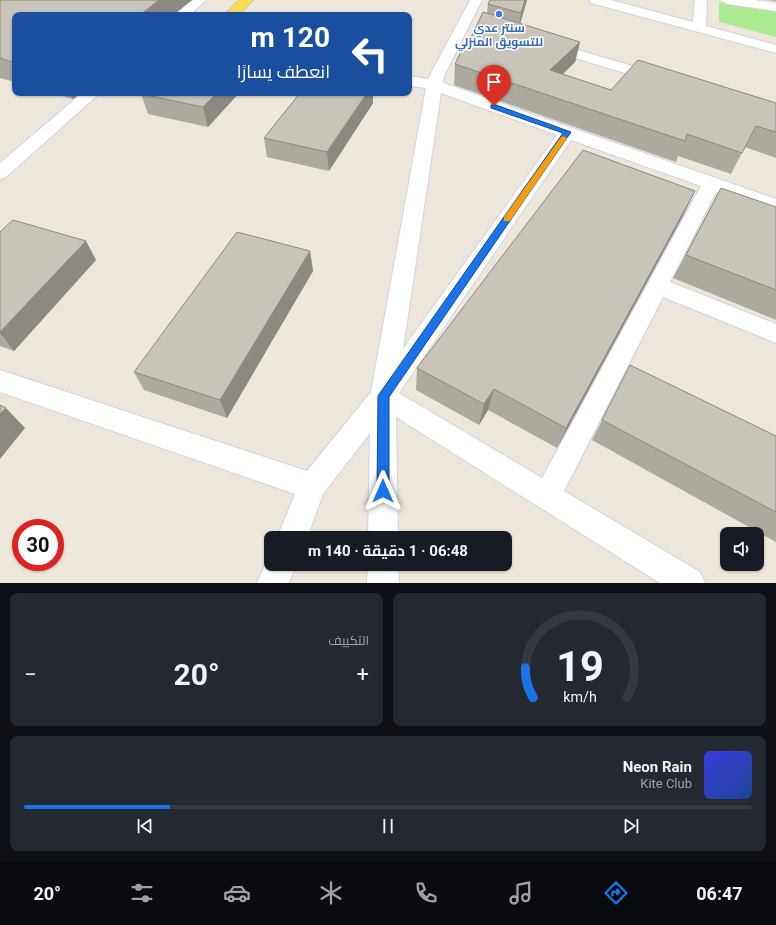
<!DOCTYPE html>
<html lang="ar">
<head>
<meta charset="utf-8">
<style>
	body { margin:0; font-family:Roboto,Cairo,sans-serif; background:#242831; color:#f1f3f6; direction:rtl; height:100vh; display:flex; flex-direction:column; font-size:15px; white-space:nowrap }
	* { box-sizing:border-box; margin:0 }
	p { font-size:13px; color:#9ea1a6 }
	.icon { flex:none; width:22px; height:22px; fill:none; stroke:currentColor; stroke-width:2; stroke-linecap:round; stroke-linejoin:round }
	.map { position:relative; height:583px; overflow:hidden; direction:ltr }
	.drawer { display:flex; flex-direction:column; gap:10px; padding:10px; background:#0d0f14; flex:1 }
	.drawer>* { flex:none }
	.top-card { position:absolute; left:12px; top:12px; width:400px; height:84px; border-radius:8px; box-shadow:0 1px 3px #0004; direction:rtl; background:#1a4fa0; color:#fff; overflow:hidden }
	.tools { position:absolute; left:720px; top:527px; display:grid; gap:8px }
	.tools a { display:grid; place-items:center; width:44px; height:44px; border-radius:8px; background:#171b24; box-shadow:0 1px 3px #0004; font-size:20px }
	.speed { position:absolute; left:12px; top:519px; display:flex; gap:8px; font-size:20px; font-weight:700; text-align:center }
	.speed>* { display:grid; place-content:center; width:52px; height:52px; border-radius:50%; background:#171b24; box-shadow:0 1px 3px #0004; line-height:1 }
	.speed .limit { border:6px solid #d22; background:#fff; color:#111 }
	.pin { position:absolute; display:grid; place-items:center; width:34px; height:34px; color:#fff; margin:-41px -17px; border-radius:50% 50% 50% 0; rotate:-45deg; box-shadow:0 0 4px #0007 }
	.pin .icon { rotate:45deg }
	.me { position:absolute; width:44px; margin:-22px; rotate:0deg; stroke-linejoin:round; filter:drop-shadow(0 0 3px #0008) }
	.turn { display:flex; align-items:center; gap:14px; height:84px; padding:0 16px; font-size:18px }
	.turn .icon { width:52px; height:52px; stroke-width:2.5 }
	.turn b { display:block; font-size:28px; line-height:34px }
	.big { font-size:30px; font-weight:700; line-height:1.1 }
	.drawer .tile { flex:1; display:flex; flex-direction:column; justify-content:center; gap:6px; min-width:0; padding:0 14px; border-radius:8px; background:#242831 }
	.drawer .dial { align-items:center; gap:0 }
	.dial svg { height:104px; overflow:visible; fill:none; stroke:#363941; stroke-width:7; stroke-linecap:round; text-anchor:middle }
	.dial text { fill:#f1f3f6; stroke:none }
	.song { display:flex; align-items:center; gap:12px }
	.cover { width:48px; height:48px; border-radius:6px; background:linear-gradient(135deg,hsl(240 70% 55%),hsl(220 70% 35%)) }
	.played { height:4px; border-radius:2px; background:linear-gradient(90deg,#1a73e8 20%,#363941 20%) }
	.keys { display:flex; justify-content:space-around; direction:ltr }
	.heat { display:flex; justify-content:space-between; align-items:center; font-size:22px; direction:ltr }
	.drawer .tiles { flex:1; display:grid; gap:10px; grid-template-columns:1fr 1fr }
	.tile:last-child { grid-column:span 2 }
	.trip { position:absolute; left:264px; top:531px; width:248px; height:40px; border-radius:8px; background:#171b24; box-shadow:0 1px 3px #0004; font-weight:700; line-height:40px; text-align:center; direction:rtl }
	.dock { display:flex; height:64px; justify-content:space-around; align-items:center; background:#090b0e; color:#9ea1a6 }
	.dock .icon { width:28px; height:28px }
	.dock .on { color:#1a73e8 }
	.dock b { font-size:18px; color:#f1f3f6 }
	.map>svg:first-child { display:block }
	.green { fill:#acea91 }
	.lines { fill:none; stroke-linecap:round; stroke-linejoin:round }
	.minor-casing { stroke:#cfd2e4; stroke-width:2 }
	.major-casing { stroke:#c8c8c8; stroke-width:2 }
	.minor { fill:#fff; fill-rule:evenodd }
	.major { fill:#fedb4e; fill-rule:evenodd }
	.wall { fill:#aca99f }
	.shaded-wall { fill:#8c8982 }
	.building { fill:#c8c4b9; stroke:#8c8982 }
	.route { fill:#1a73e8; stroke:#114b97 }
	.slow { fill:#f59e0b }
	.shop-dot { fill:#3f7fe0; stroke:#fff; stroke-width:1.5 }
	.labels { text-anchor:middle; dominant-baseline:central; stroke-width:3; stroke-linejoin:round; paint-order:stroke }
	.far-shop-label { font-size:12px; font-weight:bold; fill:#366cbe; stroke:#fff }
</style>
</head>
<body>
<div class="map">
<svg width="776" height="583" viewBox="0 0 776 583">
	<rect width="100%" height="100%" fill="#ede6da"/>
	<path class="green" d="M 719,2 L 776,10 L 776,37 L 719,22 Z"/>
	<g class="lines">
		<g class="minor-casing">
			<g id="minor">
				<path d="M 192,0 L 206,0 L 190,15 L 175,15 Z"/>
				<path d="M 470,0 L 482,0 L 444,76 L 443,83 L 776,199 L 776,212 L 716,192 L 670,282 L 776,324 L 776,343 L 663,297 L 564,491 L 700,572 L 705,583 L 660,583 L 396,417 L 398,538 L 368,538 L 370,433 L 323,494 L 307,538 L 277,538 L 295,494 L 0,392 L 0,370 L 307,471 L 371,392 L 426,88 L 409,86 L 409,76 L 428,79 ZM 441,93 L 557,135 L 403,349 ZM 571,140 L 701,186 L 542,478 L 399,393 Z"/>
				<path d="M 590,0 L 611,0 L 693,22 L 695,0 L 707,0 L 706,26 L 776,45 L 776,53 L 591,3 Z"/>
				<path d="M 721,0 L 754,0 L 776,3 L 776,11 L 727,4 Z"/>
				<path d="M 547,41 L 663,75 L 666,78 L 663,81 L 658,83 L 542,48 L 540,45 L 542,42 Z"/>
				<path d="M 82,93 L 100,93 L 6,177 L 0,179 L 0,163 Z"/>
				<path d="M 270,553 L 271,564 L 296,564 L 289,583 L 257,583 Z"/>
				<path d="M 368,564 L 398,564 L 399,583 L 367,583 Z"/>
			</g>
		</g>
		<g class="major-casing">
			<path id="major" d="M 239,0 L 253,0 L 239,15 L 224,15 Z"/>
		</g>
		<use href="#minor" class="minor"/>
		<use href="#major" class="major"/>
	</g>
	<g class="wall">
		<path d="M 0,0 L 192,0 L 173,15 L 15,15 L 15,82 L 0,78 Z"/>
		<path d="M 490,0 L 527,0 L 520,24 L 580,42 L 575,62 L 562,74 L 611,90 L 776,103 L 776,158 L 745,147 L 731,174 L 678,156 L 676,162 L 454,85 L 455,64 L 487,13 L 488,4 Z"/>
		<path d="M 765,0 L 776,0 L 776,1 Z"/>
		<path d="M 52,93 L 80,93 L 73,99 Z"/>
		<path d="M 239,93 L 208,127 L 148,114 L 141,94 Z"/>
		<path d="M 300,93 L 373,93 L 373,103 L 329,171 L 267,157 L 264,138 Z"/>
		<path d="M 721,188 L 776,207 L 776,320 L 673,278 Z"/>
		<path d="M 684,214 L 557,448 L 488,410 L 479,425 L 416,390 L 417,368 Z"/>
		<path d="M 0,232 L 96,260 L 14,351 L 0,346 Z"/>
		<path d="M 310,251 L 313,271 L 227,418 L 144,390 L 134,372 Z"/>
		<path d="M 630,365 L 776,436 L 776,542 L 592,440 Z"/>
	</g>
	<g class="shaded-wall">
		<path d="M 159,0 L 192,0 L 173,15 L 140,15 Z"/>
		<path d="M 525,0 L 527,0 L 518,31 L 521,13 Z"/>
		<path d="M 580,42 L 575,62 L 546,91 L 550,70 Z"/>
		<path d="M 70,93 L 80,93 L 73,99 Z"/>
		<path d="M 217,93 L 239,93 L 208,127 L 203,107 Z"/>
		<path d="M 367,93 L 373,93 L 373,103 L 329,171 L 327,152 Z"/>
		<path d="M 695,191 L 684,214 L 557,448 L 566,428 Z"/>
		<path d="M 86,241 L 96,260 L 14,351 L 0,333 L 0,332 Z"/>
		<path d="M 310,251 L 313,271 L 227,418 L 220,400 Z"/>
		<path d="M 494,389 L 488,410 L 479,425 L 484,404 Z"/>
		<path d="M 6,408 L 25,428 L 0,459 L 0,414 Z"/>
	</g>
	<g class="building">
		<path d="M 0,0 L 159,0 L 140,15 L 15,15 L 15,63 L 0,58 Z"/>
		<path d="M 490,0 L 525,0 L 521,13 L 488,4 Z"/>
		<path d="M 483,12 L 580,42 L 550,70 L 611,90 L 638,60 L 776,103 L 776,132 L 756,126 L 742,153 L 687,134 L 685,141 L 455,64 L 465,43 L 468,44 Z"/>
		<path d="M 143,93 L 217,93 L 203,107 L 141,94 Z"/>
		<path d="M 300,93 L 367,93 L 327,152 L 264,138 Z"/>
		<path d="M 583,150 L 695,191 L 566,428 L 494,389 L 484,404 L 417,368 Z"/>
		<path d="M 721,188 L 776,207 L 776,290 L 686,255 Z"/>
		<path d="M 13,220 L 86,241 L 0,332 L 0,232 Z"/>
		<path d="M 237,232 L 310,251 L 220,400 L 134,372 Z"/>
		<path d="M 630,365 L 776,436 L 776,512 L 602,420 Z"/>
		<path d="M 0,405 L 6,408 L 0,414 Z"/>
	</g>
	<path class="route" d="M 491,105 L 496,105 L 571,132 L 389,397 L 389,491 L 387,495 L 383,496 L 379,495 L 377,491 L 378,396 L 380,393 L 563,133 L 491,108 Z"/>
	<path class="slow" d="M 564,136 L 567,138 L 510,221 L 504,221 L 504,217 L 561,137 Z"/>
	<circle class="shop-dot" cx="499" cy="14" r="4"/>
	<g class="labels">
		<g class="far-shop-label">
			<text x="499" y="28">سنتر عدي<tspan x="499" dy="14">للتسويق المنزلي</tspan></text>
		</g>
	</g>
</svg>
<div class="tools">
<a><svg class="icon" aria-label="sound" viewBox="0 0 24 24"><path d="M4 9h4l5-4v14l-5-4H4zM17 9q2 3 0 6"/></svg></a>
</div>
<div class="speed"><div class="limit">30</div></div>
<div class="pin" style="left:494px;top:106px;background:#d93025"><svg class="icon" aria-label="arrive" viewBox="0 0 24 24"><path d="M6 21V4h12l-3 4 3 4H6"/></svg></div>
<svg class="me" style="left:383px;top:491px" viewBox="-20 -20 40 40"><path d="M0-17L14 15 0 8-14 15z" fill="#1a73e8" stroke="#fff" stroke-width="4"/></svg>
<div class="trip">06:48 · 1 دقيقة · 140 m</div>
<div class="top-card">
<div class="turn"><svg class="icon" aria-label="left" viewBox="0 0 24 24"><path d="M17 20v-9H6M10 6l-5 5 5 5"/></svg><div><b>120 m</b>انعطف يسارًا</div></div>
</div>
</div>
<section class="drawer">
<div class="tiles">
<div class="tile dial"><svg viewBox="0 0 100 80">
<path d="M14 69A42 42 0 1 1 86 69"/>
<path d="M14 69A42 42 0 0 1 8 46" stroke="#1a73e8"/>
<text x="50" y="56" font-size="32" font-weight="700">19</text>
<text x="50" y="72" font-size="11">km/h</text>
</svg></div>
<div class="tile"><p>التكييف</p>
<div class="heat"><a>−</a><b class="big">20°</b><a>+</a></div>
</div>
<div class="tile">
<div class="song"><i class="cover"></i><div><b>Neon Rain</b><p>Kite Club</p></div></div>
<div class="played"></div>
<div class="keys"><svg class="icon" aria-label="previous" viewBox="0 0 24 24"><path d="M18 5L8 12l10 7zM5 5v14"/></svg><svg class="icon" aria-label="pause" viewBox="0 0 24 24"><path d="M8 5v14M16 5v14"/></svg><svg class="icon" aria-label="next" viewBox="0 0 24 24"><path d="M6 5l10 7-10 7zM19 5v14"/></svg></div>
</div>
</div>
</section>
<nav class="dock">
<b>06:47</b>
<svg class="icon on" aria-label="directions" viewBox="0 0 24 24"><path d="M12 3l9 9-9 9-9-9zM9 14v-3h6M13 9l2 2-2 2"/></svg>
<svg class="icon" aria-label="music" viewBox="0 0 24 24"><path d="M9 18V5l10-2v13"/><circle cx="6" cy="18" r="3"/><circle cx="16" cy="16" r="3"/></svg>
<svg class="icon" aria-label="phone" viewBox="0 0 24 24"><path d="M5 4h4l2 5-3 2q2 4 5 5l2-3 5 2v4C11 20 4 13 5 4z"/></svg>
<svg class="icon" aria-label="climate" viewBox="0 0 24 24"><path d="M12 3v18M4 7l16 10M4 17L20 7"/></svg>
<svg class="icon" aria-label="car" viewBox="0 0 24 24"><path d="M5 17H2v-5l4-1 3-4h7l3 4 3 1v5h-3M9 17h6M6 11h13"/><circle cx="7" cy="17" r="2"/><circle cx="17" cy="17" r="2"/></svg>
<svg class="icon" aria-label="filters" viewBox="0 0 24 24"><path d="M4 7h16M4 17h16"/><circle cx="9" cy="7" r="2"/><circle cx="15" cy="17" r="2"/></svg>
<b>20°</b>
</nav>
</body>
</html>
